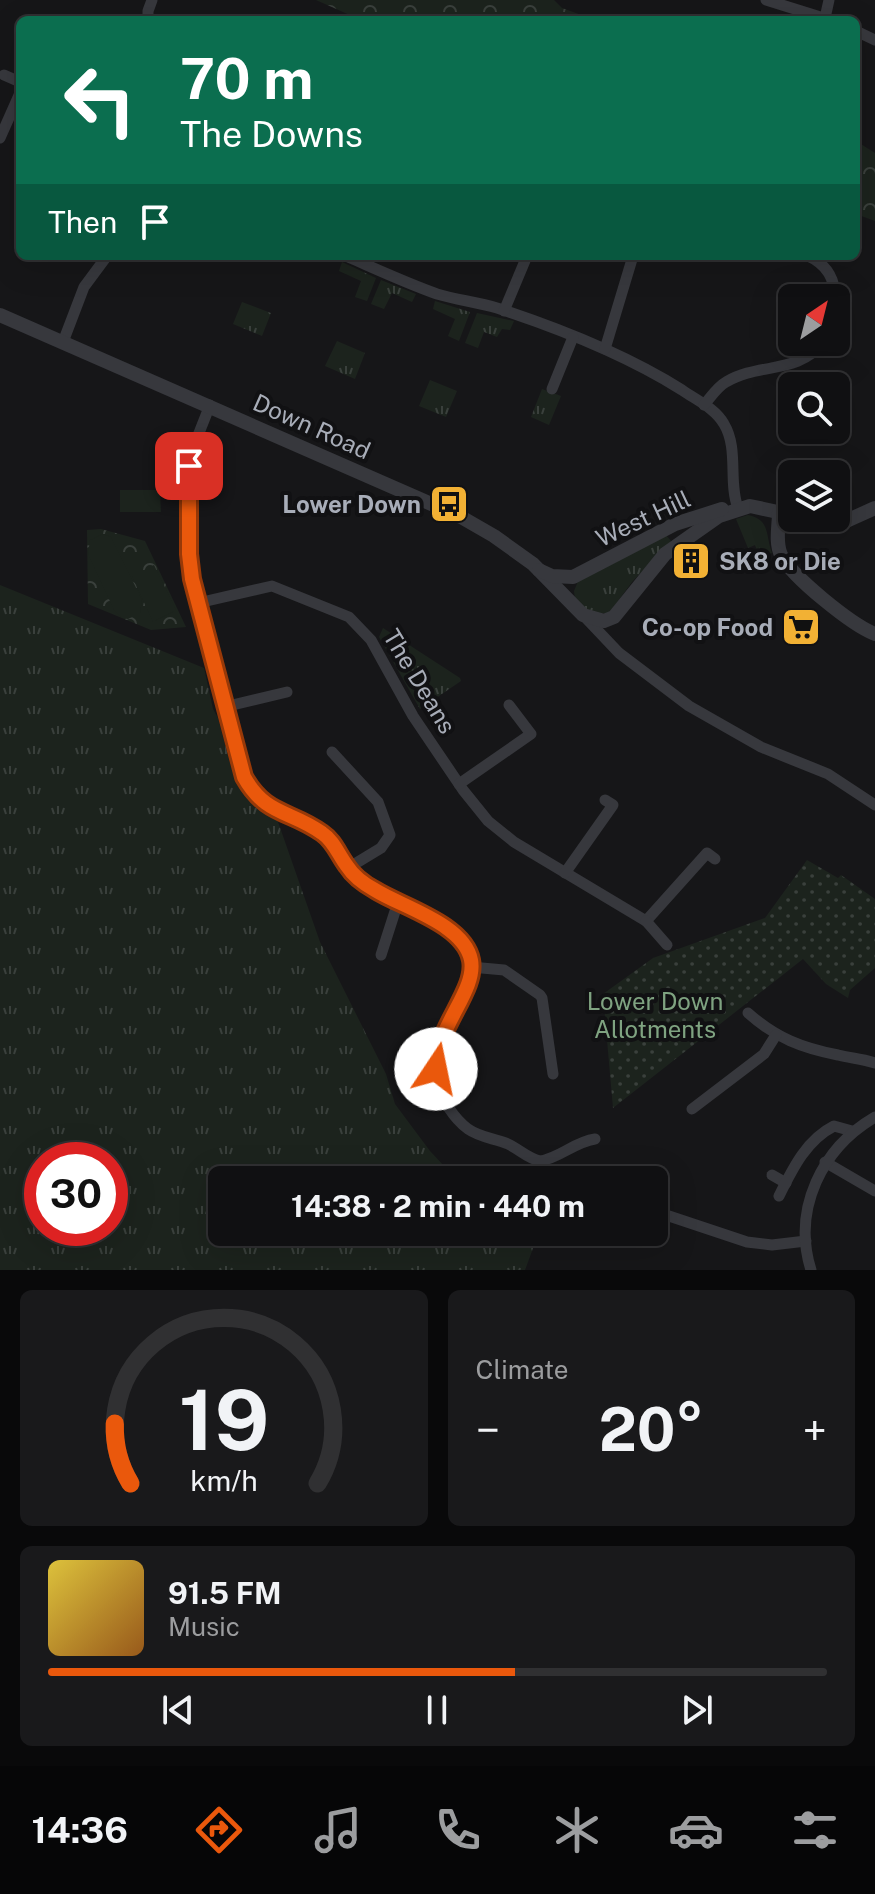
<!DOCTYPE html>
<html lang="en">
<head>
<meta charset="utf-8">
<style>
	body { margin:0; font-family:"Public Sans",sans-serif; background:#19191b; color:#f1f3f6; height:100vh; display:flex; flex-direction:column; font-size:30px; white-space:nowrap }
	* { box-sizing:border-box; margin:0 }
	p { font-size:26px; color:#9c9d9f }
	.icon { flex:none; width:44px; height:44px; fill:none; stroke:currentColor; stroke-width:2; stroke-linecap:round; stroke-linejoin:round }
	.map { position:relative; height:1270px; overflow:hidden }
	.details { display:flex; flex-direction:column; gap:20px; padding:20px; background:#09090a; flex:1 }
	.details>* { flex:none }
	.top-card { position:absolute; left:16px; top:16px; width:844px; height:244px; border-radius:12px; box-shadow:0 8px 32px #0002,0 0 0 2px #303032; background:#0b6e4f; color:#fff; overflow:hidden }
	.needle { width:52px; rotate:35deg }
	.buttons { position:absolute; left:778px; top:284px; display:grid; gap:16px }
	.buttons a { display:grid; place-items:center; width:72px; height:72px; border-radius:12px; background:#101012; box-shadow:0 8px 32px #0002,0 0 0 2px #303032; font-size:40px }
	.speed { position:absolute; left:24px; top:1142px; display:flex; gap:16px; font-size:40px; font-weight:700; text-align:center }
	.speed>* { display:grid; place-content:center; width:104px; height:104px; border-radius:50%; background:#101012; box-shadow:0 8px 32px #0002,0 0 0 2px #303032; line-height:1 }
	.speed .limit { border:12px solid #d22; background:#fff; color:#111 }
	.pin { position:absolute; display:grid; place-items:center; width:68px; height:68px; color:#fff; margin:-34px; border-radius:16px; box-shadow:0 4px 12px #0006 }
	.me { position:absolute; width:88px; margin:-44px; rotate:11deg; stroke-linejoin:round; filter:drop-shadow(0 0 6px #0008) }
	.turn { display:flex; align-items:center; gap:28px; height:168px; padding:0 32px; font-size:36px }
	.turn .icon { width:104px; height:104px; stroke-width:2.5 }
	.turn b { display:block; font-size:56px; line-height:68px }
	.then { display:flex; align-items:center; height:76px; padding:0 32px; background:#0003; gap:16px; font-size:30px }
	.big { font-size:60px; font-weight:700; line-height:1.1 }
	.details .widget { flex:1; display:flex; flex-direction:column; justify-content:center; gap:12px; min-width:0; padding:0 28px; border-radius:12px; background:#19191b }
	.details .dial { align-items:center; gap:0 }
	.dial svg { height:208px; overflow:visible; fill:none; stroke:#303032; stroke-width:7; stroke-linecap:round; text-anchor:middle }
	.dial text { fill:#f1f3f6; stroke:none }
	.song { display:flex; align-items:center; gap:24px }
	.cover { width:96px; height:96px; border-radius:12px; background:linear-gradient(135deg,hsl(50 70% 55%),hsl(30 70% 35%)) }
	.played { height:8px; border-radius:4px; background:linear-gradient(90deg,#ea580c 60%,#303032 60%) }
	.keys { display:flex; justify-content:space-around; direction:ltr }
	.heat { display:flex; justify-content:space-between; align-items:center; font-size:44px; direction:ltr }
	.details .tiles { flex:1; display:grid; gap:20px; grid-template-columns:1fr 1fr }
	.widget:last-child { grid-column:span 2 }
	.trip { position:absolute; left:208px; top:1166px; width:460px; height:80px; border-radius:12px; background:#101012; box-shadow:0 8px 32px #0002,0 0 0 2px #303032; font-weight:700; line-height:80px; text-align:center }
	.tabs { display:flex; height:128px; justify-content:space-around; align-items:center; background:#060607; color:#9c9d9f }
	.tabs .icon { width:56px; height:56px }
	.tabs .selected { color:#ea580c }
	.tabs b { font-size:36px; color:#f1f3f6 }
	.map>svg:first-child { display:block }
	.grass { fill:url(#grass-tufts); fill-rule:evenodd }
	.park { fill:url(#park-crowns) }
	.garden { fill:url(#garden-dots) }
	.pitch { fill:#1c231d }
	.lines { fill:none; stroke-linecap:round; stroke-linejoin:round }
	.minor { stroke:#37383d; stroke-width:11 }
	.tertiary { stroke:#37383d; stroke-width:14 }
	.route-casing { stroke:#983908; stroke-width:20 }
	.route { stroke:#ea580c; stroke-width:14 }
	.labels { text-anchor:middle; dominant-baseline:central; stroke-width:8; stroke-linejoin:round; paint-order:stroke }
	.street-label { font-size:24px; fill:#a8adb8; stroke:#111113 }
	.poi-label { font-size:24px; font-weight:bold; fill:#a8adb8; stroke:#111113; text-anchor:end }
	.park-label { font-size:24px; fill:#7fa381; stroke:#111113 }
</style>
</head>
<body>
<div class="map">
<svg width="875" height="1270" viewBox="0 0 875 1270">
	<defs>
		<pattern id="grass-tufts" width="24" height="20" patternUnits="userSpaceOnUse" patternTransform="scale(2)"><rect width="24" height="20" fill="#1c231d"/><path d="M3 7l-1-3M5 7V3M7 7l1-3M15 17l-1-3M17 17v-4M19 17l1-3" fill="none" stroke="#3a403c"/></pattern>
		<pattern id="park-crowns" width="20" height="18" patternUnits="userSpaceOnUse" patternTransform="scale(2)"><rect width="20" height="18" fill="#1c231d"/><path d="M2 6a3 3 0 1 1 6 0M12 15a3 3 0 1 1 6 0" fill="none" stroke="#3a403c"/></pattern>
		<pattern id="garden-dots" width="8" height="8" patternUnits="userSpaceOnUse" patternTransform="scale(2)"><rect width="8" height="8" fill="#1c231d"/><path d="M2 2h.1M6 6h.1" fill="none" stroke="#3a403c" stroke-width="1.8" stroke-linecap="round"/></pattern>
	</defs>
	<rect width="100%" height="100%" fill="#161618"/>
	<g class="grass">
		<path d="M 342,262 L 376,278 L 367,301 L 355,297 L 361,281 L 339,271 Z"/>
		<path d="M 381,280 L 416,294 L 412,302 L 392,293 L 384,309 L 371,304 Z"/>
		<path d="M 435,301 L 470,312 L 459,341 L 448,336 L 455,319 L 433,309 Z"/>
		<path d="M 242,302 L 271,313 L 262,336 L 233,324 Z"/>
		<path d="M 477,313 L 514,321 L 510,330 L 502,329 L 497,337 L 484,332 L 478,348 L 465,343 Z"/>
		<path d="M 337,341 L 365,353 L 355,379 L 325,366 Z"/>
		<path d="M 430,380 L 457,391 L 446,417 L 419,406 Z"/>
		<path d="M 542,389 L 561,396 L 549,425 L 531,417 Z"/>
		<path d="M 748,515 C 771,520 765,535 772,553 L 760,558 L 755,545 L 748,548 L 736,519 Z"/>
		<path d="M 666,535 L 671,541 L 632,582 L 609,613 L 592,614 L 575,599 L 574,591 L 579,579 Z"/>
		<path d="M 0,585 L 204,668 L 213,709 L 218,718 L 231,767 L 239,785 L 261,810 L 277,819 L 320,942 L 386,1074 L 395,1104 L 430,1151 L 457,1180 L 222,1180 L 222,1232 L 539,1232 L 525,1270 L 0,1270 ZM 42,1160 L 110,1160 L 110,1228 L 42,1228 Z"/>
		<path d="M 383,628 L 460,678 L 461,681 L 420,709 L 379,637 Z"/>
	</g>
	<g class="park">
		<path d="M 316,0 L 554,0 L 562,8 L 595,20 L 361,20 Z"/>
		<path d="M 856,141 L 875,153 L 875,221 L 856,214 Z"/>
		<path d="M 101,529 L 145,541 L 186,627 L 151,630 L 88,604 L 87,530 Z"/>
	</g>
	<path class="garden" d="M 807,860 L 838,878 L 841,875 L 875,899 L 875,968 L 850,990 L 848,998 L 826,984 L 803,959 L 613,1108 L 603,994 L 653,958 L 765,918 Z"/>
	<g class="pitch">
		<path d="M 120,490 L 160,490 L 161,512 L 120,512 Z"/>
		<path d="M 103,534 L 111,537 L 142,600 L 140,613 L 128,619 L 122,618 L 114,610 L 88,554 L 90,540 Z"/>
		<path d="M 154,565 L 176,610 L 153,622 L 132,576 Z"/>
	</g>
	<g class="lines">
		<g class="minor">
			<path d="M 766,0 L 830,20"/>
			<path d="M 825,18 L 829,0"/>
			<path d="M 148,20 L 148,11 L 152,0"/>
			<path d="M 856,31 L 875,40"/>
			<path d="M 4,75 L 20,82"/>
			<path d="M 0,138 L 20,93"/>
			<path d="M 346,256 C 376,269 406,283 437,294 C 457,300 477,302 497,308 C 561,329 625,354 682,390 C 696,400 715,408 724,424 C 739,449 728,482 738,508"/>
			<path d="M 808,256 C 826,264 835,278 835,298"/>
			<path d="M 504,311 L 527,256"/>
			<path d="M 63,342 L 84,287 L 107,256"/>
			<path d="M 605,349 L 633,256"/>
			<path d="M 552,389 L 573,337"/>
			<path d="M 210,405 L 197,438 L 189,466 L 190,565 L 236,756 C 244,783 259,804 285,815 C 300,822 316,826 328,838 C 346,854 347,873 371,888 C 402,908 440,916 464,946 C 486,975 452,1008 442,1035 C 436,1052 435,1067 439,1083 C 442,1101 454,1118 468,1129 C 481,1138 494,1138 508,1144 C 519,1149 527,1158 540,1161 C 560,1158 574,1142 595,1139"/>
			<path d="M 704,405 C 711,397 717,387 726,382 C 759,362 798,375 823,342"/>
			<path d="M 198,603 L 272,586 L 349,617 L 371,640 L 413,716 L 463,790 L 488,821 L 514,842 L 646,921 L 707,853 L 715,859"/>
			<path d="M 583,615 L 619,653 L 689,706 L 761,747 L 828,774 L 875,805"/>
			<path d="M 224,707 L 287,692"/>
			<path d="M 332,752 L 378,802 L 390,835 L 381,848 L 348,868"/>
			<path d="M 459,784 L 531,734 L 509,705"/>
			<path d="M 565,873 L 613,805 L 605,800"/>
			<path d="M 646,921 L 667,945"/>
			<path d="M 381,955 L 398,902"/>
			<path d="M 471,967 L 504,970 L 540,995 L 542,998 L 553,1074"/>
			<path d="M 748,1013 C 776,1038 802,1048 838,1055 C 850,1058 863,1059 875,1063"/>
			<path d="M 692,1109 L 764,1054 L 776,1035"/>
			<path d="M 825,1162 L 875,1191"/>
			<path d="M 772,1175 L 786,1183"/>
			<path d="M 779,1196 C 792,1170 806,1140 834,1126 L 852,1131"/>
			<path d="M 669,1216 L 747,1242 L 772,1245 L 806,1241"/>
			<path d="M 811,1270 C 792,1209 822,1148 875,1117"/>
		</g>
		<g class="tertiary">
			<path d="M 0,315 L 461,517 L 494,536 L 533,564 L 583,615 L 604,621 L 614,617 L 665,554 L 719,516 L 750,506 L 792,515"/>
			<path d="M 779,512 C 779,525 775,542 781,555 C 792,577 852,625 875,634"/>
			<path d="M 808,518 L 846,521 L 875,508"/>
			<path d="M 539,570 L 552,576 L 573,577 L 675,524 L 722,509"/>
		</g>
	</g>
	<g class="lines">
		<g class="route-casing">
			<path id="route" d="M 189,466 L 189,554 L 192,579 L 244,777 C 266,816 290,810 322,833 C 334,841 338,854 347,866 C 354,877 364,884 375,890 C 402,907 464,924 471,960 C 477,991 435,1028 436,1069"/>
		</g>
		<use href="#route" class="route"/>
	</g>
	<defs>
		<g id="bus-square" transform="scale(2)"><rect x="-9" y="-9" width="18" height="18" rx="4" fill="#f2b134" stroke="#111113"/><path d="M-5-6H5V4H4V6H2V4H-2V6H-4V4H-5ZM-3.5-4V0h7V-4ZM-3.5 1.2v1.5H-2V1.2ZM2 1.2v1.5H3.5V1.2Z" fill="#111"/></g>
		<g id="building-square" transform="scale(2)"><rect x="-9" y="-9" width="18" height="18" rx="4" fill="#f2b134" stroke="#111113"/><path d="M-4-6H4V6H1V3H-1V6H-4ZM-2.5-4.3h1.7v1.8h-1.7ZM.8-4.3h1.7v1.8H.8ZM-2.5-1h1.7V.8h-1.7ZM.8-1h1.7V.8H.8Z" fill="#111"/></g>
		<g id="supermarket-square" transform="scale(2)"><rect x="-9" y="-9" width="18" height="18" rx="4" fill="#f2b134" stroke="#111113"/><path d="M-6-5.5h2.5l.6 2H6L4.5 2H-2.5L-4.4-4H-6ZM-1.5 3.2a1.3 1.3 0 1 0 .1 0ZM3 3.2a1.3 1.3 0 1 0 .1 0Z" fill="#111"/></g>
	</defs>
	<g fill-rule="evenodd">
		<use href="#bus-square" x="449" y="504"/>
		<use href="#building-square" x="691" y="561"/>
		<use href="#supermarket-square" x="801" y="627"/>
	</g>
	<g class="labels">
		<g class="street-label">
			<text transform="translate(312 426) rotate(24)">Down Road</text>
			<text transform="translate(643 518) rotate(-25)">West Hill</text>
			<text transform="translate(420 681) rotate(59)">The Deans</text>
		</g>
		<g class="poi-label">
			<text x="421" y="504">Lower Down</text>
			<text x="719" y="561" text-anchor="start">SK8 or Die</text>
			<text x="773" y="627">Co-op Food</text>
		</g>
		<g class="park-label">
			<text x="655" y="1001">Lower Down<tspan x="655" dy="28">Allotments</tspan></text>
		</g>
	</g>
</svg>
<div class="buttons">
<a><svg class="needle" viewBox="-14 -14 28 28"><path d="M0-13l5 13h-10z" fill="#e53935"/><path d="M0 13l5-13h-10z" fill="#9c9d9f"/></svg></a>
<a><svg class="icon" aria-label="search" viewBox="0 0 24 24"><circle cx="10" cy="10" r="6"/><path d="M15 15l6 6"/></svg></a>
<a><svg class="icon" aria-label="layers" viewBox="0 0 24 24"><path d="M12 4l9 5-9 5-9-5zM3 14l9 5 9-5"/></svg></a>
</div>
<div class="speed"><div class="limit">30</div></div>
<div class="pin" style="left:189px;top:466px;background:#d93025"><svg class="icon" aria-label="arrive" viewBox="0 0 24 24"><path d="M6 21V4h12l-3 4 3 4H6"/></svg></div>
<svg class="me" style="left:436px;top:1069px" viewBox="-20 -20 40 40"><circle r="19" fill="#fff"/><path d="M0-13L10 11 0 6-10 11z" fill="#ea580c"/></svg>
<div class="trip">14:38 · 2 min · 440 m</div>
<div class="top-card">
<div class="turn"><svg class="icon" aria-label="left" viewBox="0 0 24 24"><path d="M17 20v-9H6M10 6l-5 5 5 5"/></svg><div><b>70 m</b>The Downs</div></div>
<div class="then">Then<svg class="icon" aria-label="arrive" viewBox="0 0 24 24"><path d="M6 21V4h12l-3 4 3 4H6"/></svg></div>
</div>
</div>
<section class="details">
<div class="tiles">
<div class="widget dial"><svg viewBox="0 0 100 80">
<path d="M14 69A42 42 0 1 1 86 69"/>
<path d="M14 69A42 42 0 0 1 8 46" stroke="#ea580c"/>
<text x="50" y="56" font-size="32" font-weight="700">19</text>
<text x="50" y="72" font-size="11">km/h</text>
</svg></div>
<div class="widget"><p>Climate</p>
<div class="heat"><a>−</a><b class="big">20°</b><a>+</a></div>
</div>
<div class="widget">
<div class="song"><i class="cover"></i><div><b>91.5 FM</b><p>Music</p></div></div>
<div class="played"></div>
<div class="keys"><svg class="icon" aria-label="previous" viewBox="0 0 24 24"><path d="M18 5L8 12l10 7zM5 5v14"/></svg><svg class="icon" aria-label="pause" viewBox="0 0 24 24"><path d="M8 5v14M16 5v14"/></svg><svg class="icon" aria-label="next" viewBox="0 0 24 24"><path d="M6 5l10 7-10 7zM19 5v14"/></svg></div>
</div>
</div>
</section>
<nav class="tabs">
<b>14:36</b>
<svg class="icon selected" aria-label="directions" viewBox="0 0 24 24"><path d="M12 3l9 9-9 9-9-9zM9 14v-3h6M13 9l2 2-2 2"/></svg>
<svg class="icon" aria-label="music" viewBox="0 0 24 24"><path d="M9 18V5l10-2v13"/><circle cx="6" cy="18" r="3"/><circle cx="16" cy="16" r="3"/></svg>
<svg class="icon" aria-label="phone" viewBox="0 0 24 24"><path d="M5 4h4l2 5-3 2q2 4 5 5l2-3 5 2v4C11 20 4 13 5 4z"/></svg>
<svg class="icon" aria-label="climate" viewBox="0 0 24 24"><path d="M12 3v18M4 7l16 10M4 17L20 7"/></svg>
<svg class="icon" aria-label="car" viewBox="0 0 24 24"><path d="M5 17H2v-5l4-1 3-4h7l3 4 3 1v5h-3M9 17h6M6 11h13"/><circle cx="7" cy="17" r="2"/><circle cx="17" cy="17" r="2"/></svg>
<svg class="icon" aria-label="filters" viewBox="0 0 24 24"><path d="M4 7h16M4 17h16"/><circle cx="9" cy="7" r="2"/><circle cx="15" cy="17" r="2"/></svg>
</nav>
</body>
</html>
